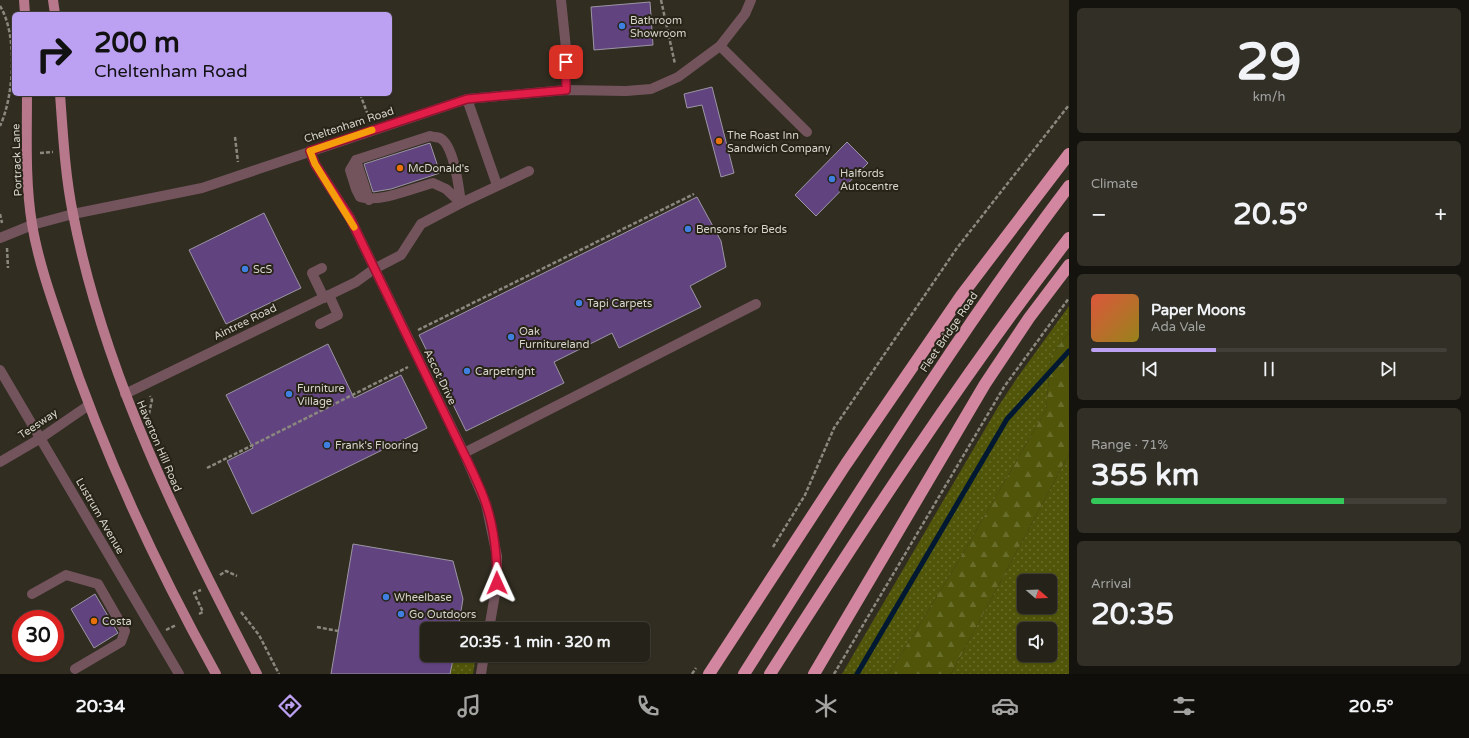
<!DOCTYPE html>
<html lang="en">
<head>
<meta charset="utf-8">
<style>
	body { margin:0; font-family:"Varela Round",sans-serif; background:#312f26; color:#f1f3f6; height:100vh; display:flex; flex-direction:column; font-size:15px; white-space:nowrap }
	* { box-sizing:border-box; margin:0 }
	p { font-size:13px; color:#a3a4a2 }
	.icon { flex:none; width:22px; height:22px; fill:none; stroke:currentColor; stroke-width:2; stroke-linecap:round; stroke-linejoin:round }
	.map { position:relative; flex:1; overflow:hidden }
	.side { display:flex; flex-direction:column; gap:8px; padding:8px; background:#14130e; width:400px }
	.side>* { flex:none }
	.top-card { position:absolute; left:12px; top:12px; width:380px; height:84px; border-radius:6px; box-shadow:0 1px 3px #0004,0 0 0 1px #423f38; background:#bca0f2; color:#111; overflow:hidden }
	.needle { width:26px; rotate:109deg }
	.fabs { position:absolute; left:1017px; top:574px; display:grid; gap:8px }
	.fabs a { display:grid; place-items:center; width:40px; height:40px; border-radius:6px; background:#252219; box-shadow:0 1px 3px #0004,0 0 0 1px #423f38; font-size:20px }
	.speed { position:absolute; left:12px; top:610px; display:flex; gap:8px; font-size:20px; font-weight:700; text-align:center }
	.speed>* { display:grid; place-content:center; width:52px; height:52px; border-radius:50%; background:#252219; box-shadow:0 1px 3px #0004,0 0 0 1px #423f38; line-height:1 }
	.speed .limit { border:6px solid #d22; background:#fff; color:#111 }
	.pin { position:absolute; display:grid; place-items:center; width:34px; height:34px; color:#fff; margin:-17px; border-radius:8px; box-shadow:0 2px 6px #0006 }
	.me { position:absolute; width:44px; margin:-22px; rotate:359deg; stroke-linejoin:round; filter:drop-shadow(0 0 3px #0008) }
	.turn { display:flex; align-items:center; gap:14px; height:84px; padding:0 16px; font-size:18px }
	.turn .icon { width:52px; height:52px; stroke-width:2.5 }
	.turn b { display:block; font-size:28px; line-height:34px }
	.big { font-size:30px; font-weight:700; line-height:1.1 }
	.side .widget { flex:1; display:flex; flex-direction:column; justify-content:center; gap:6px; min-width:0; padding:0 14px; border-radius:6px; background:#312f26 }
	.side .dial { align-items:center; gap:0 }
	.dial b { font-size:52px; line-height:1 }
	.song { display:flex; align-items:center; gap:12px }
	.cover { width:48px; height:48px; border-radius:6px; background:linear-gradient(135deg,hsl(10 70% 55%),hsl(50 70% 35%)) }
	.played { height:4px; border-radius:2px; background:linear-gradient(90deg,#bca0f2 35%,#423f38 35%) }
	.keys { display:flex; justify-content:space-around; direction:ltr }
	.heat { display:flex; justify-content:space-between; align-items:center; font-size:22px; direction:ltr }
	.charge { height:6px; border-radius:3px; background:linear-gradient(90deg,#34c759 71%,#423f38 0) }
	.trip { position:absolute; left:420px; top:622px; width:230px; height:40px; border-radius:6px; background:#252219; box-shadow:0 1px 3px #0004,0 0 0 1px #423f38; font-weight:700; line-height:40px; text-align:center }
	.dock { display:flex; height:64px; justify-content:space-around; align-items:center; background:#0f0e0a; color:#a3a4a2 }
	.dock .icon { width:28px; height:28px }
	.dock .current { color:#bca0f2 }
	.dock b { font-size:18px; color:#f1f3f6 }
	main { display:flex; flex:1; min-height:0 }
	.map>svg:first-child { display:block }
	.grass { fill:url(#grass-dots); fill-rule:evenodd }
	.forest { fill:url(#forest-firs) }
	.lines { fill:none; stroke-linecap:round; stroke-linejoin:round }
	.stream { stroke:#001831; stroke-width:5 }
	.building { fill:#61447f; stroke:#9c96a4 }
	.path { stroke:#8b887f; stroke-width:2.5; stroke-dasharray:4 2; stroke-linecap:butt }
	.lane { stroke:#73545d; stroke-width:10 }
	.street { stroke:#73545d; stroke-width:10 }
	.primary { stroke:#b7788c; stroke-width:10 }
	.highway { stroke:#d2869f; stroke-width:12 }
	.route-casing { stroke:#92132f; stroke-width:10 }
	.route { stroke:#e11d48; stroke-width:7 }
	.slow { stroke:#f59e0b; stroke-width:7 }
	.shop-dot { fill:#3f7fe0; stroke:#272317; stroke-width:1.5 }
	.food-dot { fill:#e8710a; stroke:#272317; stroke-width:1.5 }
	.labels { text-anchor:middle; dominant-baseline:central; stroke-width:4; stroke-linejoin:round; paint-order:stroke }
	.poi-label { font-size:11px; fill:#d6d4cc; stroke:#272317; text-anchor:start }
	.street-label { font-size:11px; fill:#d6d4cc; stroke:#272317 }
</style>
</head>
<body>
<main>
<div class="map">
<svg width="1069" height="674" viewBox="0 0 1069 674">
	<defs>
		<pattern id="grass-dots" width="8" height="8" patternUnits="userSpaceOnUse"><rect width="8" height="8" fill="#505509"/><path d="M2 2h.1M6 6h.1" fill="none" stroke="#686d2c" stroke-width="1.8" stroke-linecap="round"/></pattern>
		<pattern id="forest-firs" width="22" height="20" patternUnits="userSpaceOnUse"><rect width="22" height="20" fill="#505509"/><path d="M5 1l3.5 6h-7zM16 11l3.5 6h-7z" fill="#686d2c"/></pattern>
	</defs>
	<rect width="100%" height="100%" fill="#312d21"/>
	<g class="grass">
		<path d="M 1069,306 L 1069,332 L 1051,356 L 1046,410 L 955,567 L 889,674 L 842,674 L 998,407 L 1017,378 Z"/>
		<path d="M 1069,454 L 1069,674 L 951,674 ZM 1024,581 L 1050,581 L 1050,607 L 1024,607 ZM 1024,629 L 1050,629 L 1050,655 L 1024,655 Z"/>
		<path d="M 454,655 L 476,655 L 473,674 L 450,674 Z"/>
	</g>
	<path class="forest" d="M 1069,332 L 1069,454 L 951,674 L 889,674 L 955,567 L 1046,410 L 1051,356 Z"/>
	<g class="lines">
		<path class="stream" d="M 857,674 L 1007,419 L 1069,351"/>
	</g>
	<g class="building">
		<path d="M 650,2 L 653,45 L 594,50 L 591,7 Z"/>
		<path d="M 712,87 L 734,173 L 721,177 L 702,105 L 687,108 L 684,94 Z"/>
		<path d="M 847,142 L 868,163 L 816,216 L 795,195 Z"/>
		<path d="M 430,143 L 440,173 L 391,189 L 373,192 L 364,164 Z"/>
		<path d="M 697,197 L 721,241 L 726,267 L 690,286 L 701,307 L 619,348 L 612,333 L 554,362 L 564,383 L 466,431 L 419,335 Z"/>
		<path d="M 264,213 L 301,288 L 226,324 L 189,250 Z"/>
		<path d="M 328,344 L 354,398 L 401,375 L 427,428 L 252,514 L 227,461 L 253,448 L 226,395 Z"/>
		<path d="M 353,544 L 453,561 L 463,599 L 458,629 L 427,629 L 427,655 L 454,655 L 450,674 L 331,674 Z"/>
		<path d="M 95,594 L 118,633 L 94,648 L 71,609 Z"/>
	</g>
	<g class="lines">
		<g class="path">
			<path d="M 661,0 L 675,64"/>
			<path d="M 0,6 C 18,35 14,96 0,126"/>
			<path d="M 360,94 L 368,115"/>
			<path d="M 235,137 L 238,162"/>
			<path d="M 40,153 L 53,152"/>
			<path d="M 0,214 L 2,223"/>
			<path d="M 7,248 L 8,268"/>
			<path d="M 418,330 L 694,194"/>
			<path d="M 149,414 L 152,400 L 150,396"/>
			<path d="M 207,468 L 408,367"/>
			<path d="M 773,547 L 805,495 L 834,428 L 957,248 L 1069,105"/>
			<path d="M 220,575 L 226,571 L 237,576"/>
			<path d="M 241,612 L 259,635 L 279,674"/>
			<path d="M 199,614 L 203,612 L 194,593 L 201,590"/>
			<path d="M 317,627 L 338,631"/>
			<path d="M 166,630 L 176,625"/>
			<path d="M 692,674 L 696,668"/>
			<path d="M 834,674 L 1004,387 L 1069,298"/>
		</g>
		<g class="lane">
			<path d="M 720,46 L 807,132"/>
			<path d="M 467,99 L 497,185"/>
			<path d="M 430,136 C 433,137 437,137 440,138 C 454,145 459,188 461,203 L 446,189 L 433,183 C 413,188 380,203 360,197 L 356,189 L 350,170 L 356,160 Z"/>
			<path d="M 356,160 L 369,200"/>
			<path d="M 322,268 L 312,273 L 324,298"/>
			<path d="M 374,269 L 401,255 L 421,224 L 461,203 L 529,171"/>
			<path d="M 320,324 L 338,315 L 329,295"/>
			<path d="M 464,453 L 756,304"/>
			<path d="M 32,594 L 66,575 L 98,584 L 125,631 L 121,642 L 75,669"/>
		</g>
		<g class="street">
			<path d="M 561,0 L 566,48 L 566,90"/>
			<path d="M 310,151 L 315,164 L 350,218 L 464,453 L 486,504 L 497,556 L 497,583 L 489,629"/>
			<path d="M 0,238 L 32,225 L 73,214 L 202,188 L 467,99 L 566,90 L 626,91 L 651,89 L 678,77 L 720,46 L 745,14 L 751,0"/>
			<path d="M 0,370 L 179,674"/>
			<path d="M 125,394 L 356,282 L 374,269"/>
			<path d="M 0,462 L 41,438 L 89,405"/>
			<path d="M 481,674 L 484,655"/>
		</g>
		<g class="primary">
			<path d="M 24,0 L 25,14"/>
			<path d="M 53,0 L 55,14"/>
			<path d="M 27,94 C 27,137 25,181 32,224 C 38,261 52,300 64,335 C 103,452 156,566 216,674"/>
			<path d="M 60,94 C 63,134 65,175 73,214 C 105,378 181,527 257,674"/>
		</g>
		<g class="highway">
			<path d="M 709,674 L 846,464 L 961,296 L 1069,154"/>
			<path d="M 744,674 C 849,509 951,342 1069,186"/>
			<path d="M 770,674 C 866,524 960,379 1069,238"/>
			<path d="M 814,674 L 985,384 L 1029,318 L 1069,265"/>
		</g>
	</g>
	<g class="lines">
		<g class="route-casing">
			<path id="route" d="M 497,583 C 497,556 495,530 486,504 C 482,491 475,477 469,464 L 350,218 L 315,164 L 310,151 L 467,99 L 566,90 L 566,62"/>
		</g>
		<use href="#route" class="route"/>
		<path class="slow" d="M 354,227 L 315,164 L 310,151 L 372,130"/>
	</g>
	<g class="shop-dot">
		<circle cx="622" cy="26" r="4"/>
		<circle cx="832" cy="179" r="4"/>
		<circle cx="688" cy="229" r="4"/>
		<circle cx="245" cy="269" r="4"/>
		<circle cx="579" cy="303" r="4"/>
		<circle cx="511" cy="337" r="4"/>
		<circle cx="467" cy="371" r="4"/>
		<circle cx="289" cy="394" r="4"/>
		<circle cx="327" cy="445" r="4"/>
		<circle cx="386" cy="597" r="4"/>
		<circle cx="401" cy="614" r="4"/>
	</g>
	<g class="food-dot">
		<circle cx="719" cy="141" r="4"/>
		<circle cx="400" cy="168" r="4"/>
		<circle cx="94" cy="621" r="4"/>
	</g>
	<g class="labels">
		<g class="poi-label">
			<text x="630" y="20">Bathroom<tspan x="630" dy="13">Showroom</tspan></text>
			<text x="727" y="135">The Roast Inn<tspan x="727" dy="13">Sandwich Company</tspan></text>
			<text x="408" y="168">McDonald's</text>
			<text x="840" y="173">Halfords<tspan x="840" dy="13">Autocentre</tspan></text>
			<text x="696" y="229">Bensons for Beds</text>
			<text x="253" y="269">ScS</text>
			<text x="587" y="303">Tapi Carpets</text>
			<text x="519" y="331">Oak<tspan x="519" dy="13">Furnitureland</tspan></text>
			<text x="475" y="371">Carpetright</text>
			<text x="297" y="388">Furniture<tspan x="297" dy="13">Village</tspan></text>
			<text x="335" y="445">Frank's Flooring</text>
			<text x="394" y="597">Wheelbase</text>
			<text x="409" y="614">Go Outdoors</text>
			<text x="102" y="621">Costa</text>
		</g>
		<g class="street-label">
			<text transform="translate(349 125) rotate(-18)">Cheltenham Road</text>
			<text transform="translate(17 160) rotate(-92)">Portrack Lane</text>
			<text transform="translate(245 322) rotate(-26)">Aintree Road</text>
			<text transform="translate(949 332) rotate(-56)">Fleet Bridge Road</text>
			<text transform="translate(440 377) rotate(64)">Ascot Drive</text>
			<text transform="translate(38 424) rotate(-34)">Teesway</text>
			<text transform="translate(159 446) rotate(67)">Haverton Hill Road</text>
			<text transform="translate(100 516) rotate(60)">Lustrum Avenue</text>
		</g>
	</g>
</svg>
<div class="fabs">
<a><svg class="needle" viewBox="-14 -14 28 28"><path d="M0-13l5 13h-10z" fill="#e53935"/><path d="M0 13l5-13h-10z" fill="#a3a4a2"/></svg></a>
<a><svg class="icon" aria-label="sound" viewBox="0 0 24 24"><path d="M4 9h4l5-4v14l-5-4H4zM17 9q2 3 0 6"/></svg></a>
</div>
<div class="speed"><div class="limit">30</div></div>
<div class="pin" style="left:566px;top:62px;background:#d93025"><svg class="icon" aria-label="arrive" viewBox="0 0 24 24"><path d="M6 21V4h12l-3 4 3 4H6"/></svg></div>
<svg class="me" style="left:497px;top:583px" viewBox="-20 -20 40 40"><path d="M0-17L14 15 0 8-14 15z" fill="#e11d48" stroke="#fff" stroke-width="4"/></svg>
<div class="trip">20:35 · 1 min · 320 m</div>
<div class="top-card">
<div class="turn"><svg class="icon" aria-label="right" viewBox="0 0 24 24"><path d="M7 20v-9h11M14 6l5 5-5 5"/></svg><div><b>200 m</b>Cheltenham Road</div></div>
</div>
</div>
<section class="side">
<div class="widget dial"><b>29</b><p>km/h</p></div>
<div class="widget"><p>Climate</p>
<div class="heat"><a>−</a><b class="big">20.5°</b><a>+</a></div>
</div>
<div class="widget">
<div class="song"><i class="cover"></i><div><b>Paper Moons</b><p>Ada Vale</p></div></div>
<div class="played"></div>
<div class="keys"><svg class="icon" aria-label="previous" viewBox="0 0 24 24"><path d="M18 5L8 12l10 7zM5 5v14"/></svg><svg class="icon" aria-label="pause" viewBox="0 0 24 24"><path d="M8 5v14M16 5v14"/></svg><svg class="icon" aria-label="next" viewBox="0 0 24 24"><path d="M6 5l10 7-10 7zM19 5v14"/></svg></div>
</div>
<div class="widget"><p>Range · 71%</p><b class="big">355 km</b><div class="charge"></div></div>
<div class="widget"><p>Arrival</p><b class="big">20:35</b></div>
</section>
</main>
<nav class="dock">
<b>20:34</b>
<svg class="icon current" aria-label="directions" viewBox="0 0 24 24"><path d="M12 3l9 9-9 9-9-9zM9 14v-3h6M13 9l2 2-2 2"/></svg>
<svg class="icon" aria-label="music" viewBox="0 0 24 24"><path d="M9 18V5l10-2v13"/><circle cx="6" cy="18" r="3"/><circle cx="16" cy="16" r="3"/></svg>
<svg class="icon" aria-label="phone" viewBox="0 0 24 24"><path d="M5 4h4l2 5-3 2q2 4 5 5l2-3 5 2v4C11 20 4 13 5 4z"/></svg>
<svg class="icon" aria-label="climate" viewBox="0 0 24 24"><path d="M12 3v18M4 7l16 10M4 17L20 7"/></svg>
<svg class="icon" aria-label="car" viewBox="0 0 24 24"><path d="M5 17H2v-5l4-1 3-4h7l3 4 3 1v5h-3M9 17h6M6 11h13"/><circle cx="7" cy="17" r="2"/><circle cx="17" cy="17" r="2"/></svg>
<svg class="icon" aria-label="filters" viewBox="0 0 24 24"><path d="M4 7h16M4 17h16"/><circle cx="9" cy="7" r="2"/><circle cx="15" cy="17" r="2"/></svg>
<b>20.5°</b>
</nav>
</body>
</html>
